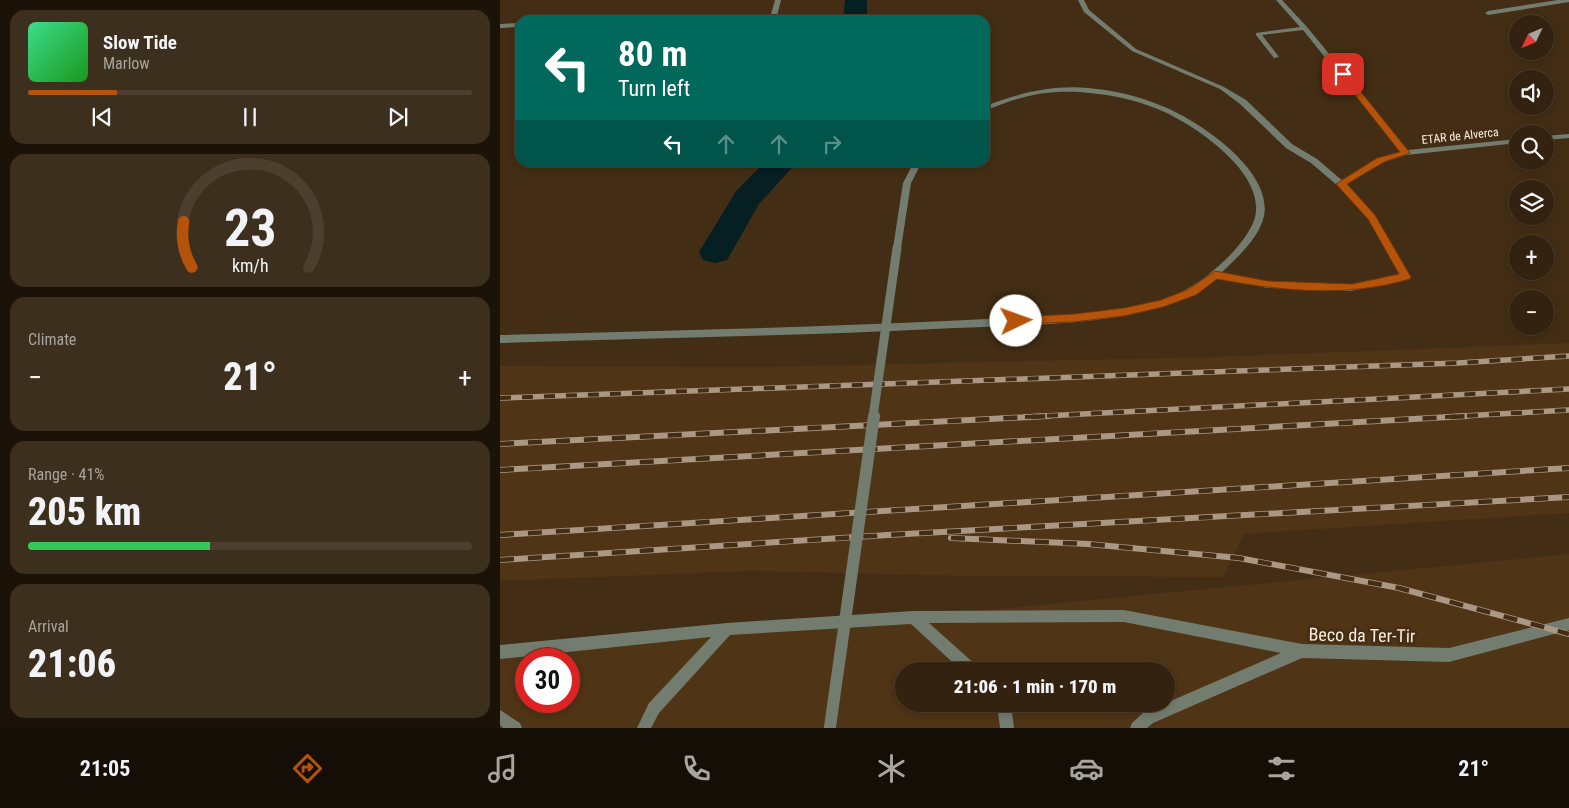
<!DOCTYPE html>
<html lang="en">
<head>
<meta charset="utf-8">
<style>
	body { margin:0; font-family:"Roboto Condensed",sans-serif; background:#3d2f1d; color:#f1f3f6; height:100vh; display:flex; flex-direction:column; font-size:19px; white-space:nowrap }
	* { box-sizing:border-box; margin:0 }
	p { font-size:16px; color:#a8a49e }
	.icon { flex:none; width:28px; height:28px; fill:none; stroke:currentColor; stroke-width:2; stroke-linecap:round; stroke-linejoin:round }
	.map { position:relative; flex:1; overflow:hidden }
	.details { display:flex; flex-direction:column; gap:10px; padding:10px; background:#1c1308; width:500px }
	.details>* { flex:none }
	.top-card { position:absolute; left:15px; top:15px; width:475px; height:152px; border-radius:15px; box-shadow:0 2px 8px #0003,0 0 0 1px #4d3f2f; background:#00695c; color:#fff; overflow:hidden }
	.needle { width:32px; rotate:226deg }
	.fabs { position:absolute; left:1009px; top:15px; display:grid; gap:10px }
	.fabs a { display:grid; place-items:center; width:45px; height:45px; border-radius:50%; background:#32220f; box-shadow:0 2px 8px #0003,0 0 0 1px #4d3f2f; font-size:25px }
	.speed { position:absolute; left:15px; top:648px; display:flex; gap:10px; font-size:25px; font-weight:700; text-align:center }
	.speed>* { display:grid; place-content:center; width:65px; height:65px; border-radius:50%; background:#32220f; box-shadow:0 2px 8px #0003,0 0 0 1px #4d3f2f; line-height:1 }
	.speed .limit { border:8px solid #d22; background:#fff; color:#111 }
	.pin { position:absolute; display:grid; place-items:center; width:42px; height:42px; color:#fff; margin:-21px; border-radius:10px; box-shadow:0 2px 8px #0006 }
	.me { position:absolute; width:55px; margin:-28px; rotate:87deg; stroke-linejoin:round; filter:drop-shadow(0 0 4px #0008) }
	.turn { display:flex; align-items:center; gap:18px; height:105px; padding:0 20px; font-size:22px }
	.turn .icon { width:65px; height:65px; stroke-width:2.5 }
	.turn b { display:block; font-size:35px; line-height:42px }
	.lanes { display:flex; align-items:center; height:48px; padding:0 20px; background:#0003; justify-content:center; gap:25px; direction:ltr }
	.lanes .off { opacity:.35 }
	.big { font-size:38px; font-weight:800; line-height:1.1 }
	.details .card { flex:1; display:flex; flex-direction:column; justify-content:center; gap:8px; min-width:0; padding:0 18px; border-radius:15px; background:#3d2f1d }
	.details .dial { align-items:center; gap:0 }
	.dial svg { height:130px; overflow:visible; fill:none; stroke:#4d3f2f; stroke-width:7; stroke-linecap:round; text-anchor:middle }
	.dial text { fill:#f1f3f6; stroke:none }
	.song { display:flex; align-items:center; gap:15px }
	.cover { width:60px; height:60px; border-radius:8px; background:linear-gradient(135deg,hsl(150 70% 55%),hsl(120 70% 35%)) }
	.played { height:5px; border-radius:2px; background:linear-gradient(90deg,#b45309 20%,#4d3f2f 20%) }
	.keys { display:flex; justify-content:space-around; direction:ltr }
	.heat { display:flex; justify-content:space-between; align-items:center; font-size:28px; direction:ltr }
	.charge { height:8px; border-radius:4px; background:linear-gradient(90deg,#34c759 41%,#4d3f2f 0) }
	.trip { position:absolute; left:395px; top:662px; width:280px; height:50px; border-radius:25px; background:#32220f; box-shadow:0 2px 8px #0003,0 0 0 1px #4d3f2f; font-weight:800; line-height:50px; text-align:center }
	.tabs { display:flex; height:80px; justify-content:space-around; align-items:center; background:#140e06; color:#a8a49e }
	.tabs .icon { width:35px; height:35px }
	.tabs .active { color:#b45309 }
	.tabs b { font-size:22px; color:#f1f3f6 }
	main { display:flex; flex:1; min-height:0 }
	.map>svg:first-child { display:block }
	.built { fill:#4f3415; fill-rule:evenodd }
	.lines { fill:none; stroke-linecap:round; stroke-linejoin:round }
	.canal { fill:#051f23; fill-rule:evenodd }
	.lane { fill:#737d6f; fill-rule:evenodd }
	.street { fill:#737d6f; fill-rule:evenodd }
	.rail-far1-casing { stroke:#aa9885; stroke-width:5.5 }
	.rail-casing { stroke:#aa9885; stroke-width:6 }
	.rail-far1 { stroke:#432d14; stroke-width:4; stroke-dasharray:11; stroke-linecap:butt }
	.rail { stroke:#432d14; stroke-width:4.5; stroke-dasharray:14; stroke-linecap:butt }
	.street-bridge-far1 { stroke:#737d6f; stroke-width:9 }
	.street-bridge { stroke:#737d6f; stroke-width:12 }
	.route { fill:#b45309; stroke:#753606 }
	.labels { text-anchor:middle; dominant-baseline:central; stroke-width:5; stroke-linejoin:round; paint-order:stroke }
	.far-street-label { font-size:12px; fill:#fbecde; stroke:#432d14 }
	.near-street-label { font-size:18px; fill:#fbecde; stroke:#432d14 }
</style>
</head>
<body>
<main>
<section class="details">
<div class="card">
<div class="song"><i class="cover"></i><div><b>Slow Tide</b><p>Marlow</p></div></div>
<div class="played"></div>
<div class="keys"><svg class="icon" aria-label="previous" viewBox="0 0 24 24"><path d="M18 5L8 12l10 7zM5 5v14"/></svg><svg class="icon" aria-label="pause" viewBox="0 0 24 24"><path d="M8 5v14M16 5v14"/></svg><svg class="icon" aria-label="next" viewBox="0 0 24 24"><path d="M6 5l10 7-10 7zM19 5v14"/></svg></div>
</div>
<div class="card dial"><svg viewBox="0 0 100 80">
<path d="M14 69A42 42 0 1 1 86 69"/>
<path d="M14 69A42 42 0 0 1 9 41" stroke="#b45309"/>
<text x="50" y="56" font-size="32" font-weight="700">23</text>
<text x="50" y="72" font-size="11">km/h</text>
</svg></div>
<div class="card"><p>Climate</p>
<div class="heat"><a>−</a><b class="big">21°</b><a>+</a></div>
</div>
<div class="card"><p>Range · 41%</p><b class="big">205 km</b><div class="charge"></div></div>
<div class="card"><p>Arrival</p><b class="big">21:06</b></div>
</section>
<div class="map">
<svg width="1069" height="728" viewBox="0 0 1069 728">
	<rect width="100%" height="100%" fill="#432d14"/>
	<g class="built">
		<path d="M 1069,343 L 1069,513 L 744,534 L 723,577 L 468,576 L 251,571 L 0,581 L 0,366 L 258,367 L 710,357 Z"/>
		<path d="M 1069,554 L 1069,728 L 0,728 L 0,657 ZM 26,659 L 69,659 L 69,701 L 26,701 ZM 404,671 L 666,671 L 666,704 L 404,704 Z"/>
	</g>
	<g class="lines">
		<g class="canal">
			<path d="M 345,0 L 367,0 L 367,20 L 343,20 Z"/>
			<path d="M 265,162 L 297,162 L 259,204 L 227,260 L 215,263 L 203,260 L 199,252 L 232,198 L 236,191 Z"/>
		</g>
		<g class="lane">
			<path d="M 275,0 L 281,0 L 277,16 L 274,18 L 156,20 L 159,18 L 271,14 Z"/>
			<path d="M 776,0 L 782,0 L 807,27 L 908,150 L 1018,139 L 1018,143 L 906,155 L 884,162 L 844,186 L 838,186 L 838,182 L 878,158 L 901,152 L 803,30 L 762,35 L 779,57 L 774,58 L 756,35 L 756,33 L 800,27 Z"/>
			<path d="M 1058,0 L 1069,0 L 1069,2 L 988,15 L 985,13 L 988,11 Z"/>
			<path d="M 20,23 L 20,27 L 0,28 L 0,24 Z"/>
			<path d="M 1069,134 L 1069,138 L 1045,140 L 1045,136 Z"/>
		</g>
		<g class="street">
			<path d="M 578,0 L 584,0 L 589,10 L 636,49 L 724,87 L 746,100 L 792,144 L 817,159 L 844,182 L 874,215 L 911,277 L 909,279 L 851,291 L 768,288 L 716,278 C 699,292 681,302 659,308 C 587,327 509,325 434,329 C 290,336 145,338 0,343 L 0,335 C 149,331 298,328 446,321 C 486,319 525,318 565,315 C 598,312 633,310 665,299 C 695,290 740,253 753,223 C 773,176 692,122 655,108 C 635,100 612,95 590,93 C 566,90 539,92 517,99 C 506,102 496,107 485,110 L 485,106 C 520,93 551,85 588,88 C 613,90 639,96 662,106 C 698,120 773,170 764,216 C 759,238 737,258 721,273 L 768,282 L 851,285 L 900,275 L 868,219 L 838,186 L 811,163 L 786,148 L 740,104 L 720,89 L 632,51 L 584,12 Z"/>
			<path d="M 414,162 L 422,162 L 411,183 L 401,248 L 397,251 L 393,248 L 403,183 Z"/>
			<path d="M 624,610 L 802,644 L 949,648 L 1069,618 L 1069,630 L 949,662 L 802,658 L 653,723 L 647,728 L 630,728 L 632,723 L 643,713 L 781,653 L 624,622 L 429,623 L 477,666 L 479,671 L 462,671 L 411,624 L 230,635 L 159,713 L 151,728 L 137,728 L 149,703 L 211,637 L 0,659 L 0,645 L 227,623 L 413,611 Z"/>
			<path d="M 497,704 L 511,704 L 514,728 L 500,728 Z"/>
			<path d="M 0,710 L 20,723 L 22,728 L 3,728 L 0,725 Z"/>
		</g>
		<g class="rail-far1-casing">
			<g id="rail-far1">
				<path d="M 0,398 L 958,363 L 1069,356"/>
				<path d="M 525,417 L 1069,389"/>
				<path d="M 945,417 L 1069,410"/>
			</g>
		</g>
		<g class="rail-casing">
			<g id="rail">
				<path d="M 0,444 L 549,416"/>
				<path d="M 0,470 L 967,416"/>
				<path d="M 0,535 L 1069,468"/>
				<path d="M 451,538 L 588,544 L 739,558 L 899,588 L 1069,634"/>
				<path d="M 0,560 L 388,535 L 1069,497"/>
			</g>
		</g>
		<use href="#rail-far1" class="rail-far1"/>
		<use href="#rail" class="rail"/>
		<path class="street-bridge-far1" d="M 373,417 L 397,248"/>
		<path class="street-bridge" d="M 330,727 L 374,416"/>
	</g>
	<path class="route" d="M 840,72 L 845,72 L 910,153 L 884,162 L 847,184 L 875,215 L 911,277 L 910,279 C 846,298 781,291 717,279 L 696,295 L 663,307 L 624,316 L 574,322 L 512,324 L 511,321 L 512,318 L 516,317 L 574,314 L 624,308 L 661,300 L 689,289 L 715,271 L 768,281 L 852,284 L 899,274 L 868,219 L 836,184 L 877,158 L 900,152 L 840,76 Z"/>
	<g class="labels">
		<g class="far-street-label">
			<text transform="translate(960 136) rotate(-6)">ETAR de Alverca</text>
		</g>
		<g class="near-street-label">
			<text transform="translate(862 635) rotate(1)">Beco da Ter-Tir</text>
		</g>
	</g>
</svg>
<div class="fabs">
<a><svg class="needle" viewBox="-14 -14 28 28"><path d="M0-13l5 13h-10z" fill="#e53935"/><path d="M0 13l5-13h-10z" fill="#a8a49e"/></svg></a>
<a><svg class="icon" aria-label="sound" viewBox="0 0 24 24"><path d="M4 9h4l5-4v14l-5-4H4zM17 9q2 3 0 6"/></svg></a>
<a><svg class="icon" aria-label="search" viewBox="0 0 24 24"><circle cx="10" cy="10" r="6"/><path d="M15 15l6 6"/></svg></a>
<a><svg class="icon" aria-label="layers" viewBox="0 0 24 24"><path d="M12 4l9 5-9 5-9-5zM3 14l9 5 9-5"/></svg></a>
<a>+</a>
<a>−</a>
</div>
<div class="speed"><div class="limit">30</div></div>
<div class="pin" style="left:843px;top:74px;background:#d93025"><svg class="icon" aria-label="arrive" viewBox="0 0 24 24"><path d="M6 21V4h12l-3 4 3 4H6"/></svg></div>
<svg class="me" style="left:516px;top:321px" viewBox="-20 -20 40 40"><circle r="19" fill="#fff"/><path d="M0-13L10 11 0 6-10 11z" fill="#b45309"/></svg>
<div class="trip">21:06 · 1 min · 170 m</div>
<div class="top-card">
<div class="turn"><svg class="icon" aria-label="left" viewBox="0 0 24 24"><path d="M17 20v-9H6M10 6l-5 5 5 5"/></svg><div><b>80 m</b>Turn left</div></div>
<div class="lanes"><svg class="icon" aria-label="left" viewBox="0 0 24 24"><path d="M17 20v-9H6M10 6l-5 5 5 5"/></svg><svg class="icon off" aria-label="ahead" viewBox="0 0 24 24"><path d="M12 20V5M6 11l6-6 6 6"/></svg><svg class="icon off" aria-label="ahead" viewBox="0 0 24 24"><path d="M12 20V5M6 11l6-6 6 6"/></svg><svg class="icon off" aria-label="right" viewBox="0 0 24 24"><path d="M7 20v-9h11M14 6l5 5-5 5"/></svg></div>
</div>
</div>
</main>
<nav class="tabs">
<b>21:05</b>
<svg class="icon active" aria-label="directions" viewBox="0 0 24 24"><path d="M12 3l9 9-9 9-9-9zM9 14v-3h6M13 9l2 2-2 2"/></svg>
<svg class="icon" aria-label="music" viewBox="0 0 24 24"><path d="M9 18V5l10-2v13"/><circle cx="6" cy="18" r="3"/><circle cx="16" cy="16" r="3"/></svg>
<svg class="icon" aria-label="phone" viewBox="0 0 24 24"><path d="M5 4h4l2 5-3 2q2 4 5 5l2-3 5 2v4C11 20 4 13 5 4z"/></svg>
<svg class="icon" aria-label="climate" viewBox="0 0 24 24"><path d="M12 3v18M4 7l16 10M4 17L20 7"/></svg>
<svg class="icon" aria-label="car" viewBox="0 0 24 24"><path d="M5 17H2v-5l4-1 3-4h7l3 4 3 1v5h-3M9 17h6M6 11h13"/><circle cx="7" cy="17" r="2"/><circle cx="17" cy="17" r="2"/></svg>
<svg class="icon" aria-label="filters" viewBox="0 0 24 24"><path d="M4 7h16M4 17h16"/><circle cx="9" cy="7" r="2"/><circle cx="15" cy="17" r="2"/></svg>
<b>21°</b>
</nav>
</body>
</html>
